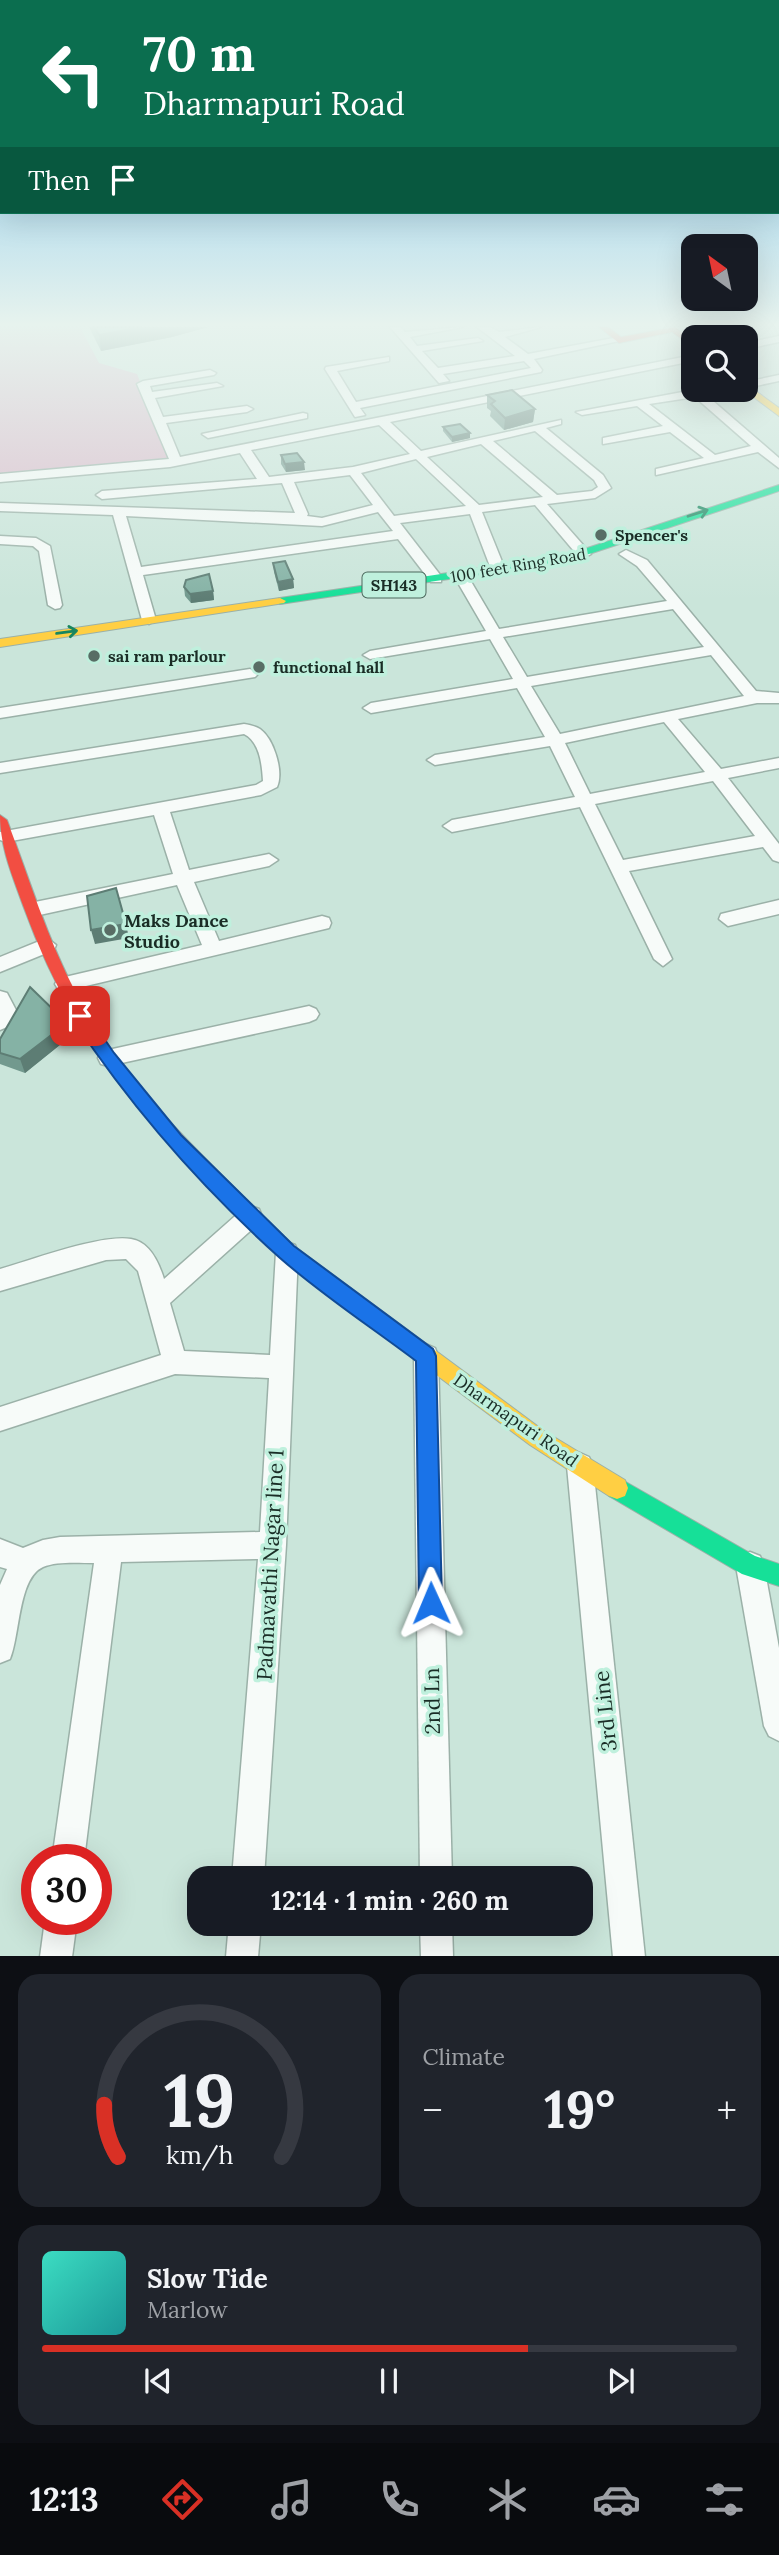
<!DOCTYPE html>
<html lang="en">
<head>
<meta charset="utf-8">
<style>
	body { margin:0; font-family:Lora,serif; background:#20242c; color:#f1f3f6; height:100vh; display:flex; flex-direction:column; font-size:26px; white-space:nowrap }
	* { box-sizing:border-box; margin:0 }
	p { font-size:23px; color:#9ea1a6 }
	.icon { flex:none; width:38px; height:38px; fill:none; stroke:currentColor; stroke-width:2; stroke-linecap:round; stroke-linejoin:round }
	.map { position:relative; height:1956px; overflow:hidden }
	.panel { display:flex; flex-direction:column; gap:18px; padding:18px; background:#0d0f14; flex:1 }
	.panel>* { flex:none }
	.top-card { position:absolute; left:0px; top:0px; width:780px; height:214px; box-shadow:0 7px 28px #0002; background:#0b6e4f; color:#fff; overflow:hidden }
	.needle { width:46px; rotate:327deg }
	.buttons { position:absolute; left:681px; top:234px; display:grid; gap:14px }
	.buttons a { display:grid; place-items:center; width:77px; height:77px; border-radius:14px; background:#171b24; box-shadow:0 7px 28px #0002; font-size:35px }
	.speed { position:absolute; left:21px; top:1844px; display:flex; gap:14px; font-size:35px; font-weight:700; text-align:center }
	.speed>* { display:grid; place-content:center; width:91px; height:91px; border-radius:50%; background:#171b24; box-shadow:0 7px 28px #0002; line-height:1 }
	.speed .limit { border:10px solid #d22; background:#fff; color:#111 }
	.pin { position:absolute; display:grid; place-items:center; width:60px; height:60px; color:#fff; margin:-30px; border-radius:14px; box-shadow:0 4px 10px #0006 }
	.me { position:absolute; width:77px; margin:-38px; rotate:359deg; stroke-linejoin:round; filter:drop-shadow(0 0 5px #0008) }
	.turn { display:flex; align-items:center; gap:24px; height:147px; padding:0 28px; font-size:32px }
	.turn .icon { width:91px; height:91px; stroke-width:2.5 }
	.turn b { display:block; font-size:49px; line-height:60px }
	.then { display:flex; align-items:center; height:66px; padding:0 28px; background:#0003; gap:14px; font-size:26px }
	.big { font-size:52px; font-weight:800; line-height:1.1 }
	.panel .tile { flex:1; display:flex; flex-direction:column; justify-content:center; gap:10px; min-width:0; padding:0 24px; border-radius:21px; background:#20242c }
	.panel .dial { align-items:center; gap:0 }
	.dial svg { height:182px; overflow:visible; fill:none; stroke:#363941; stroke-width:7; stroke-linecap:round; text-anchor:middle }
	.dial text { fill:#f1f3f6; stroke:none }
	.song { display:flex; align-items:center; gap:21px }
	.cover { width:84px; height:84px; border-radius:10px; background:linear-gradient(135deg,hsl(170 70% 55%),hsl(180 70% 35%)) }
	.played { height:7px; border-radius:4px; background:linear-gradient(90deg,#d93025 70%,#363941 70%) }
	.keys { display:flex; justify-content:space-around; direction:ltr }
	.heat { display:flex; justify-content:space-between; align-items:center; font-size:38px; direction:ltr }
	.panel .tiles { flex:1; display:grid; gap:18px; grid-template-columns:1fr 1fr }
	.tile:last-child { grid-column:span 2 }
	.trip { position:absolute; left:187px; top:1866px; width:406px; height:70px; border-radius:21px; background:#171b24; box-shadow:0 7px 28px #0002; font-weight:800; line-height:70px; text-align:center }
	.dock { display:flex; height:112px; justify-content:space-around; align-items:center; background:#090b0e; color:#9ea1a6 }
	.dock .icon { width:49px; height:49px }
	.dock .on { color:#d93025 }
	.dock b { font-size:32px; color:#f1f3f6 }
	.map>svg:first-child { display:block }
	.green { fill:#dbbacb }
	.lines { fill:none; stroke-linecap:round; stroke-linejoin:round }
	.street-casing { stroke:#9bb1a8; stroke-width:3 }
	.fast-casing { stroke:#9bb1a8; stroke-width:2 }
	.slow-casing { stroke:#9bb1a8; stroke-width:2 }
	.jam-casing { stroke:#9bb1a8; stroke-width:2 }
	.street { fill:#f7fbf9; fill-rule:evenodd }
	.fast { fill:#16e098; fill-rule:evenodd }
	.slow { fill:#ffcf43; fill-rule:evenodd }
	.jam { fill:#f24e42; fill-rule:evenodd }
	.wall { fill:#72998e }
	.shaded-wall { fill:#5d7d74 }
	.building { fill:#85b2a5; stroke:#5d7d74; stroke-width:2 }
	.oneway { stroke:#18865f }
	.route { fill:#1a73e8; stroke:#114b97; stroke-width:2 }
	.poi-dot { fill:#586d65; stroke:#bff0dd; stroke-width:2.5 }
	.labels { text-anchor:middle; dominant-baseline:central; stroke-width:7; stroke-linejoin:round; paint-order:stroke }
	.far-poi-label { font-size:16px; font-weight:bold; fill:#1a2d26; stroke:#bff0dd; text-anchor:start }
	.far-street-label { font-size:16px; fill:#1a2d26; stroke:#bff0dd }
	.shield { fill:#bff0dd; stroke:#4c685d; stroke-width:2 }
	.shield-label { font-size:16px; font-weight:bold; fill:#1a2d26 }
	.poi-label { font-size:18px; font-weight:bold; fill:#1a2d26; stroke:#bff0dd; text-anchor:start }
	.street-label { font-size:18px; fill:#1a2d26; stroke:#bff0dd }
	.near-street-label { font-size:21px; fill:#1a2d26; stroke:#bff0dd }
</style>
</head>
<body>
<div class="map">
<svg width="779" height="1957" viewBox="0 0 779 1957">
	<rect width="100%" height="100%" fill="#cae5da"/>
	<path class="green" d="M 0,327 L 80,327 L 99,363 L 137,374 L 171,460 L 0,475 Z"/>
	<g class="lines">
		<g class="street-casing">
			<g id="street">
				<path d="M 390,327 L 400,327 L 405,332 L 463,327 L 410,337 L 417,346 L 478,338 L 483,341 L 422,351 L 438,368 L 515,356 L 477,327 L 490,327 L 499,332 L 541,327 L 505,337 L 528,354 L 619,337 L 624,340 L 534,359 L 542,370 L 541,372 L 360,408 L 365,415 L 355,417 L 325,369 L 326,367 L 389,357 L 389,361 L 337,371 L 356,402 L 531,368 L 524,361 L 443,374 L 449,381 L 439,383 Z"/>
				<path d="M 665,327 L 693,327 L 674,332 Z"/>
				<path d="M 779,336 L 779,342 L 746,349 L 746,343 Z"/>
				<path d="M 693,355 L 693,361 L 390,422 L 421,451 L 561,420 L 561,424 L 546,428 L 603,475 L 611,488 L 595,498 L 547,504 L 591,554 L 584,558 L 579,557 L 535,505 L 482,512 L 505,569 L 498,573 L 491,569 L 470,514 L 400,523 L 441,576 L 441,582 L 431,582 L 398,539 L 143,575 L 156,620 L 149,624 L 142,620 L 113,515 L 0,511 L 0,503 L 295,513 L 282,483 L 102,499 L 96,495 L 102,491 L 257,479 L 240,453 L 170,467 L 0,482 L 0,474 L 169,459 L 137,384 L 143,381 L 210,370 L 216,373 L 214,375 L 150,386 L 152,392 L 217,383 L 223,386 L 155,398 L 163,417 L 247,406 L 253,409 L 247,412 L 166,423 L 180,457 ZM 379,425 L 410,454 L 353,467 L 269,477 L 251,450 ZM 535,431 L 594,480 L 598,487 L 592,491 L 557,495 L 493,441 ZM 481,444 L 543,497 L 479,505 L 427,457 ZM 416,459 L 466,506 L 394,516 L 361,473 ZM 350,475 L 373,505 L 322,518 L 307,516 L 308,514 L 294,482 ZM 378,512 L 393,531 L 141,567 L 126,516 L 322,526 Z"/>
				<path d="M 779,375 L 779,381 L 746,388 L 746,382 Z"/>
				<path d="M 693,390 L 720,390 L 706,395 L 779,458 L 779,468 L 758,452 L 656,475 L 656,469 L 704,458 L 670,432 L 603,444 L 603,438 L 663,426 L 637,406 L 582,415 L 576,412 ZM 695,397 L 751,446 L 715,455 L 649,404 Z"/>
				<path d="M 303,413 L 307,414 L 307,418 L 208,438 L 202,434 Z"/>
				<path d="M 0,536 L 36,538 L 50,546 L 62,605 L 60,608 L 55,609 L 48,605 L 39,551 L 33,546 L 0,544 Z"/>
				<path d="M 626,550 L 647,560 L 756,691 L 779,693 L 779,703 L 757,703 L 678,719 L 721,769 L 779,758 L 779,768 L 728,778 L 779,844 L 779,862 L 773,860 L 763,847 L 629,871 L 672,959 L 663,966 L 654,959 L 580,807 L 452,832 L 443,826 L 452,820 L 575,797 L 550,746 L 435,765 L 427,760 L 435,755 L 545,737 L 517,688 L 371,713 L 363,708 L 371,703 L 513,679 L 490,639 L 370,659 L 363,655 L 370,651 L 486,631 L 454,576 L 456,573 L 466,573 L 499,629 L 667,601 L 637,566 L 619,554 ZM 673,609 L 704,647 L 527,677 L 503,637 ZM 711,655 L 744,696 L 560,734 L 531,686 ZM 664,722 L 705,772 L 590,794 L 565,743 ZM 713,781 L 755,836 L 623,860 L 595,804 Z"/>
				<path d="M 250,669 L 258,674 L 255,677 L 0,718 L 0,708 Z"/>
				<path d="M 244,724 C 250,725 255,726 260,729 C 274,739 284,772 277,787 L 261,795 L 170,812 L 189,870 L 269,854 L 278,860 L 269,866 L 194,882 L 219,941 L 322,916 L 329,918 L 331,923 L 329,928 L 65,991 L 58,989 L 55,984 L 58,979 L 65,977 L 202,945 L 177,885 L 35,916 L 26,909 L 35,902 L 173,874 L 154,815 L 6,842 L 0,840 L 0,832 L 256,785 L 263,781 C 262,765 260,742 244,734 L 0,773 L 0,763 Z"/>
				<path d="M 779,900 L 779,914 L 728,926 L 719,919 L 721,914 Z"/>
				<path d="M 47,938 L 56,945 L 54,950 L 0,972 L 0,957 Z"/>
				<path d="M 0,991 L 7,993 L 17,1012 L 7,1027 L 0,1030 Z"/>
				<path d="M 309,1006 L 316,1009 L 319,1014 L 316,1019 L 309,1022 L 108,1066 L 101,1064 L 98,1058 L 101,1052 L 108,1050 Z"/>
				<path d="M 251,1206 L 259,1209 L 262,1216 L 259,1223 L 170,1303 L 184,1351 L 270,1355 L 276,1252 L 279,1245 L 287,1242 L 295,1245 L 298,1252 L 286,1545 L 264,1878 L 232,1878 L 258,1559 L 121,1562 L 84,1860 L 52,1860 L 94,1563 C 79,1563 57,1561 43,1567 C 18,1578 20,1636 10,1659 L 0,1663 L 0,1585 L 7,1569 L 0,1567 L 0,1539 L 23,1548 L 43,1540 L 60,1537 L 260,1532 L 269,1378 L 175,1374 L 0,1431 L 0,1407 L 161,1355 L 138,1271 L 126,1259 L 106,1260 L 0,1291 L 0,1269 C 32,1260 101,1234 131,1239 C 150,1242 159,1263 164,1279 L 243,1209 Z"/>
				<path d="M 426,1344 L 435,1348 L 438,1356 L 452,1878 L 420,1878 L 414,1356 L 417,1348 Z"/>
				<path d="M 580,1453 L 589,1457 L 593,1466 L 645,1957 L 613,1957 L 567,1466 L 571,1457 Z"/>
				<path d="M 750,1552 L 760,1556 L 764,1566 L 779,1648 L 779,1741 L 769,1736 L 764,1726 L 736,1566 L 740,1556 Z"/>
				<path d="M 45,1920 L 77,1920 L 72,1957 L 40,1957 Z"/>
				<path d="M 229,1923 L 261,1923 L 258,1957 L 226,1957 Z"/>
				<path d="M 420,1923 L 452,1923 L 453,1957 L 421,1957 Z"/>
			</g>
		</g>
		<g class="fast-casing">
			<g id="fast">
				<path d="M 779,485 L 779,491 L 565,562 L 280,604 L 274,601 L 280,598 L 563,556 Z"/>
				<path d="M 617,1477 L 755,1556 L 779,1564 L 779,1586 L 742,1574 L 609,1496 L 606,1488 L 609,1480 Z"/>
			</g>
		</g>
		<g class="slow-casing">
			<g id="slow">
				<path d="M 746,384 L 779,408 L 779,416 L 744,390 Z"/>
				<path d="M 280,598 L 286,601 L 284,603 L 0,647 L 0,639 Z"/>
				<path d="M 242,1199 L 248,1201 L 294,1246 L 544,1431 L 625,1480 L 628,1488 L 625,1496 L 617,1499 L 609,1496 L 530,1445 L 280,1258 L 236,1213 L 233,1207 L 236,1201 Z"/>
			</g>
		</g>
		<g class="jam-casing">
			<g id="jam">
				<path d="M 599,327 L 608,327 L 621,337 L 675,327 L 693,340 L 693,347 L 672,332 L 619,343 Z"/>
				<path d="M 0,815 L 7,820 C 29,878 47,938 76,993 C 118,1074 184,1138 248,1201 L 251,1207 L 248,1213 L 242,1215 L 236,1213 C 138,1115 72,1040 24,908 C 13,877 0,848 0,815 Z"/>
			</g>
		</g>
		<use href="#street" class="street"/>
		<use href="#fast" class="fast"/>
		<use href="#slow" class="slow"/>
		<use href="#jam" class="jam"/>
	</g>
	<g class="wall">
		<path d="M 89,327 L 208,327 L 172,337 L 101,351 Z"/>
		<path d="M 487,395 L 535,409 L 533,422 L 504,430 L 490,416 L 491,411 L 487,408 Z"/>
		<path d="M 443,427 L 470,438 L 452,442 L 443,431 Z"/>
		<path d="M 281,455 L 305,470 L 286,472 L 281,464 Z"/>
		<path d="M 273,563 L 293,579 L 294,588 L 279,591 L 274,572 Z"/>
		<path d="M 184,587 L 213,591 L 214,600 L 191,603 L 185,596 Z"/>
		<path d="M 71,1036 L 25,1073 L 0,1064 L 0,1039 Z"/>
	</g>
	<g class="shaded-wall">
		<path d="M 142,327 L 208,327 L 172,337 L 101,351 L 99,335 Z"/>
		<path d="M 535,409 L 533,422 L 504,430 L 505,418 Z"/>
		<path d="M 470,433 L 470,438 L 452,442 L 452,437 Z"/>
		<path d="M 304,462 L 305,470 L 286,472 L 285,464 Z"/>
		<path d="M 293,579 L 294,588 L 279,591 L 278,582 Z"/>
		<path d="M 213,591 L 214,600 L 191,603 L 190,594 Z"/>
		<path d="M 126,924 L 129,938 L 95,944 L 91,930 Z"/>
		<path d="M 67,1023 L 71,1036 L 25,1073 L 20,1059 Z"/>
	</g>
	<g class="building">
		<path d="M 94,327 L 142,327 L 99,335 Z"/>
		<path d="M 512,390 L 535,409 L 505,418 L 491,404 L 495,401 L 487,395 Z"/>
		<path d="M 460,424 L 470,433 L 452,437 L 443,427 Z"/>
		<path d="M 297,453 L 304,462 L 285,464 L 281,455 Z"/>
		<path d="M 285,561 L 293,579 L 278,582 L 273,563 Z"/>
		<path d="M 209,574 L 213,591 L 190,594 L 184,587 L 186,580 Z"/>
		<path d="M 116,888 L 126,924 L 91,930 L 87,896 Z"/>
		<path d="M 30,987 L 67,1023 L 20,1059 L 0,1053 L 0,1039 Z"/>
	</g>
	<defs><path id="oneway-shaft" d="M-6 0H5M1.5-3L5.5 0L1.5 3" fill="none" stroke-width="1.6" stroke-linecap="round" stroke-linejoin="round" transform="scale(1.75)"/></defs>
	<g class="oneway">
		<use href="#oneway-shaft" transform="translate(698 513) rotate(-18)"/>
		<use href="#oneway-shaft" transform="translate(67 632) rotate(-8)"/>
	</g>
	<linearGradient id="sky" x2="0" y2="1"><stop stop-color="#70bfec"/><stop offset="0.54" stop-color="#e7f3ee"/><stop offset="1" stop-color="#e7f3ee" stop-opacity="0"/></linearGradient>
	<rect width="779" height="601" fill="url(#sky)"/>
	<path class="route" d="M 80,1010 L 86,1012 L 114,1053 L 181,1135 L 294,1246 L 433,1349 L 436,1356 L 442,1603 L 439,1611 L 431,1615 L 423,1611 L 419,1603 L 416,1361 C 371,1327 322,1295 280,1258 C 202,1188 132,1108 74,1021 L 72,1016 Z"/>
	<g class="poi-dot">
		<circle cx="601" cy="535" r="7"/>
		<circle cx="94" cy="656" r="7"/>
		<circle cx="259" cy="667" r="7"/>
		<circle cx="110" cy="930" r="7"/>
	</g>
	<g class="labels">
		<g class="far-poi-label">
			<text x="615" y="535">Spencer's</text>
			<text x="108" y="656">sai ram parlour</text>
			<text x="273" y="667">functional hall</text>
		</g>
		<g class="far-street-label">
			<text transform="translate(518 565) rotate(-10)">100 feet Ring Road</text>
		</g>
		<rect class="shield" x="362.5" y="572.5" width="63" height="25" rx="5"/>
		<g class="shield-label">
			<text x="394" y="585">SH143</text>
		</g>
		<g class="poi-label">
			<text x="124" y="920">Maks Dance<tspan x="124" dy="21">Studio</tspan></text>
		</g>
		<g class="street-label">
			<text transform="translate(516 1420) rotate(35)">Dharmapuri Road</text>
		</g>
		<g class="near-street-label">
			<text transform="translate(270 1565) rotate(-87)">Padmavathi Nagar line 1</text>
			<text transform="translate(432 1701) rotate(-91)">2nd Ln</text>
			<text transform="translate(605 1711) rotate(-96)">3rd Line</text>
		</g>
	</g>
</svg>
<div class="buttons">
<a><svg class="needle" viewBox="-14 -14 28 28"><path d="M0-13l5 13h-10z" fill="#e53935"/><path d="M0 13l5-13h-10z" fill="#9ea1a6"/></svg></a>
<a><svg class="icon" aria-label="search" viewBox="0 0 24 24"><circle cx="10" cy="10" r="6"/><path d="M15 15l6 6"/></svg></a>
</div>
<div class="speed"><div class="limit">30</div></div>
<div class="pin" style="left:80px;top:1016px;background:#d93025"><svg class="icon" aria-label="arrive" viewBox="0 0 24 24"><path d="M6 21V4h12l-3 4 3 4H6"/></svg></div>
<svg class="me" style="left:431px;top:1603px" viewBox="-20 -20 40 40"><path d="M0-17L14 15 0 8-14 15z" fill="#1a73e8" stroke="#fff" stroke-width="4"/></svg>
<div class="trip">12:14 · 1 min · 260 m</div>
<div class="top-card">
<div class="turn"><svg class="icon" aria-label="left" viewBox="0 0 24 24"><path d="M17 20v-9H6M10 6l-5 5 5 5"/></svg><div><b>70 m</b>Dharmapuri Road</div></div>
<div class="then">Then<svg class="icon" aria-label="arrive" viewBox="0 0 24 24"><path d="M6 21V4h12l-3 4 3 4H6"/></svg></div>
</div>
</div>
<section class="panel">
<div class="tiles">
<div class="tile dial"><svg viewBox="0 0 100 80">
<path d="M14 69A42 42 0 1 1 86 69"/>
<path d="M14 69A42 42 0 0 1 8 46" stroke="#d93025"/>
<text x="50" y="56" font-size="32" font-weight="700">19</text>
<text x="50" y="72" font-size="11">km/h</text>
</svg></div>
<div class="tile"><p>Climate</p>
<div class="heat"><a>−</a><b class="big">19°</b><a>+</a></div>
</div>
<div class="tile">
<div class="song"><i class="cover"></i><div><b>Slow Tide</b><p>Marlow</p></div></div>
<div class="played"></div>
<div class="keys"><svg class="icon" aria-label="previous" viewBox="0 0 24 24"><path d="M18 5L8 12l10 7zM5 5v14"/></svg><svg class="icon" aria-label="pause" viewBox="0 0 24 24"><path d="M8 5v14M16 5v14"/></svg><svg class="icon" aria-label="next" viewBox="0 0 24 24"><path d="M6 5l10 7-10 7zM19 5v14"/></svg></div>
</div>
</div>
</section>
<nav class="dock">
<b>12:13</b>
<svg class="icon on" aria-label="directions" viewBox="0 0 24 24"><path d="M12 3l9 9-9 9-9-9zM9 14v-3h6M13 9l2 2-2 2"/></svg>
<svg class="icon" aria-label="music" viewBox="0 0 24 24"><path d="M9 18V5l10-2v13"/><circle cx="6" cy="18" r="3"/><circle cx="16" cy="16" r="3"/></svg>
<svg class="icon" aria-label="phone" viewBox="0 0 24 24"><path d="M5 4h4l2 5-3 2q2 4 5 5l2-3 5 2v4C11 20 4 13 5 4z"/></svg>
<svg class="icon" aria-label="climate" viewBox="0 0 24 24"><path d="M12 3v18M4 7l16 10M4 17L20 7"/></svg>
<svg class="icon" aria-label="car" viewBox="0 0 24 24"><path d="M5 17H2v-5l4-1 3-4h7l3 4 3 1v5h-3M9 17h6M6 11h13"/><circle cx="7" cy="17" r="2"/><circle cx="17" cy="17" r="2"/></svg>
<svg class="icon" aria-label="filters" viewBox="0 0 24 24"><path d="M4 7h16M4 17h16"/><circle cx="9" cy="7" r="2"/><circle cx="15" cy="17" r="2"/></svg>
</nav>
</body>
</html>
